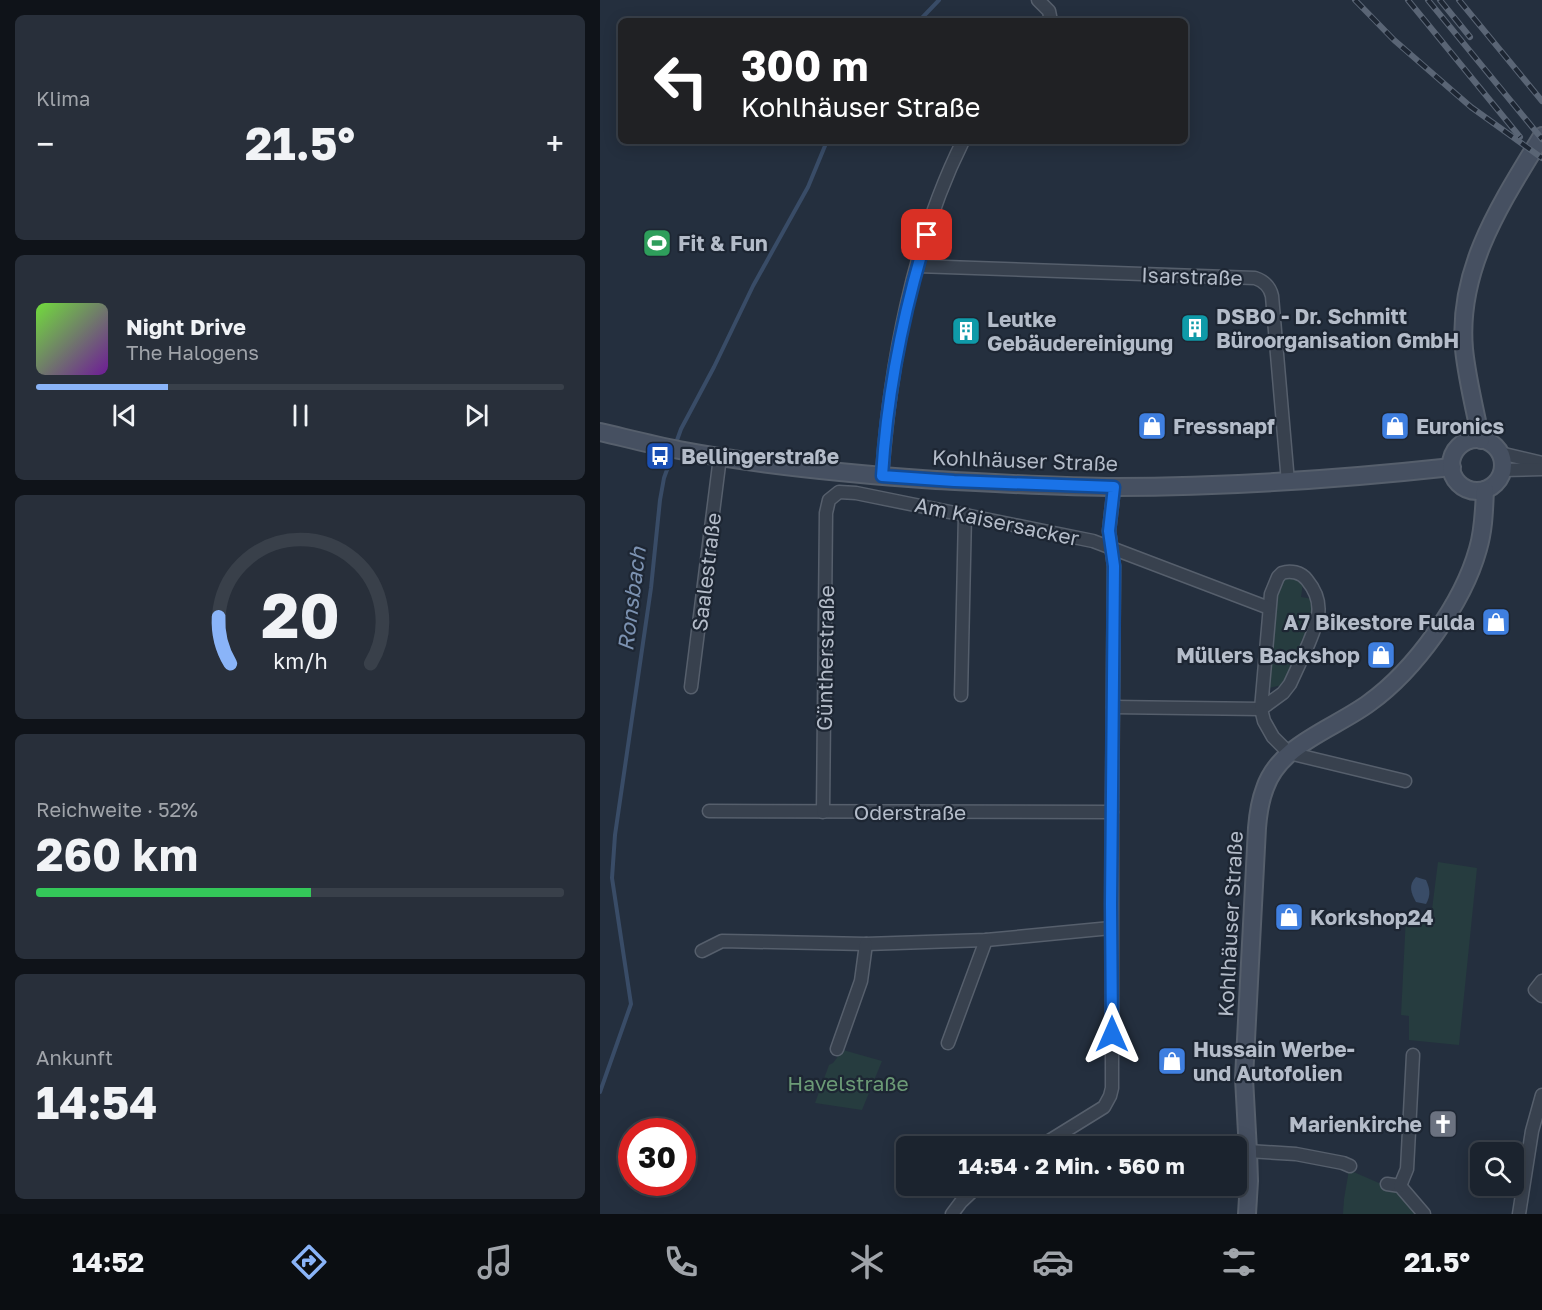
<!DOCTYPE html>
<html lang="de">
<head>
<meta charset="utf-8">
<style>
	body { margin:0; font-family:"Golos Text",sans-serif; background:#282f3a; color:#f1f3f6; height:100vh; display:flex; flex-direction:column; font-size:22px; white-space:nowrap }
	* { box-sizing:border-box; margin:0 }
	p { font-size:20px; color:#a0a4aa }
	.icon { flex:none; width:33px; height:33px; fill:none; stroke:currentColor; stroke-width:2; stroke-linecap:round; stroke-linejoin:round }
	.map { position:relative; flex:1; overflow:hidden }
	.drawer { display:flex; flex-direction:column; gap:15px; padding:15px; background:#0f1319; width:600px }
	.drawer>* { flex:none }
	.guide { position:absolute; left:18px; top:18px; width:570px; height:126px; border-radius:9px; box-shadow:0 3px 15px #0003,0 0 0 2px #39404a; background:#202124; color:#fff; overflow:hidden }
	.tools { position:absolute; left:870px; top:1142px; display:grid; gap:12px }
	.tools a { display:grid; place-items:center; width:54px; height:54px; border-radius:9px; background:#1b232e; box-shadow:0 3px 15px #0003,0 0 0 2px #39404a; font-size:30px }
	.speed { position:absolute; left:18px; top:1118px; display:flex; gap:12px; font-size:30px; font-weight:700; text-align:center }
	.speed>* { display:grid; place-content:center; width:78px; height:78px; border-radius:50%; background:#1b232e; box-shadow:0 3px 15px #0003,0 0 0 2px #39404a; line-height:1 }
	.speed .limit { border:9px solid #d22; background:#fff; color:#111 }
	.pin { position:absolute; display:grid; place-items:center; width:51px; height:51px; color:#fff; margin:-26px; border-radius:12px; box-shadow:0 3px 9px #0006 }
	.me { position:absolute; width:66px; margin:-33px; rotate:0deg; stroke-linejoin:round; filter:drop-shadow(0 0 4px #0008) }
	.turn { display:flex; align-items:center; gap:21px; height:126px; padding:0 24px; font-size:27px }
	.turn .icon { width:78px; height:78px; stroke-width:2.5 }
	.turn b { display:block; font-size:42px; line-height:51px }
	.big { font-size:45px; font-weight:700; line-height:1.1 }
	.drawer .card { flex:1; display:flex; flex-direction:column; justify-content:center; gap:9px; min-width:0; padding:0 21px; border-radius:9px; background:#282f3a }
	.drawer .dial { align-items:center; gap:0 }
	.dial svg { height:156px; overflow:visible; fill:none; stroke:#39404a; stroke-width:7; stroke-linecap:round; text-anchor:middle }
	.dial text { fill:#f1f3f6; stroke:none }
	.song { display:flex; align-items:center; gap:18px }
	.cover { width:72px; height:72px; border-radius:9px; background:linear-gradient(135deg,hsl(100 70% 55%),hsl(280 70% 35%)) }
	.played { height:6px; border-radius:3px; background:linear-gradient(90deg,#8ab4f8 25%,#39404a 25%) }
	.keys { display:flex; justify-content:space-around; direction:ltr }
	.heat { display:flex; justify-content:space-between; align-items:center; font-size:33px; direction:ltr }
	.charge { height:9px; border-radius:4px; background:linear-gradient(90deg,#34c759 52%,#39404a 0) }
	.trip { position:absolute; left:296px; top:1136px; width:351px; height:60px; border-radius:9px; background:#1b232e; box-shadow:0 3px 15px #0003,0 0 0 2px #39404a; font-weight:700; line-height:60px; text-align:center }
	.menu { display:flex; height:96px; justify-content:space-around; align-items:center; background:#0b0e12; color:#a0a4aa }
	.menu .icon { width:42px; height:42px }
	.menu .on { color:#8ab4f8 }
	.menu b { font-size:27px; color:#f1f3f6 }
	main { display:flex; flex:1; min-height:0 }
	.map>svg:first-child { display:block }
	.green { fill:#263c3f }
	.water { fill:#394c67 }
	.lines { fill:none; stroke-linecap:round; stroke-linejoin:round }
	.stream { stroke:#394c67; stroke-width:4 }
	.street-casing { stroke:#565f6c; stroke-width:15 }
	.secondary-casing { stroke:#565f6c; stroke-width:20 }
	.street { stroke:#38414e; stroke-width:12 }
	.secondary { stroke:#465061; stroke-width:16 }
	.rail-casing { stroke:#5a6575; stroke-width:6 }
	.rail { stroke:#1d2633; stroke-width:4; stroke-dasharray:11; stroke-linecap:butt }
	.route-casing { stroke:#114b97; stroke-width:15 }
	.route { stroke:#1a73e8; stroke-width:10 }
	.labels { text-anchor:middle; dominant-baseline:central; stroke-width:4.5; stroke-linejoin:round; paint-order:stroke }
	.poi-label { font-size:21px; font-weight:bold; fill:#b4bcc9; stroke:#1d2633; text-anchor:start }
	.street-label { font-size:21px; fill:#b4bcc9; stroke:#1d2633 }
	.park-label { font-size:21px; fill:#6b9a76; stroke:#1d2633 }
	.water-label { font-size:22px; font-style:italic; fill:#7c92b1; stroke:#1d2633 }
</style>
</head>
<body>
<main>
<section class="drawer">
<div class="card"><p>Klima</p>
<div class="heat"><a>−</a><b class="big">21.5°</b><a>+</a></div>
</div>
<div class="card">
<div class="song"><i class="cover"></i><div><b>Night Drive</b><p>The Halogens</p></div></div>
<div class="played"></div>
<div class="keys"><svg class="icon" aria-label="previous" viewBox="0 0 24 24"><path d="M18 5L8 12l10 7zM5 5v14"/></svg><svg class="icon" aria-label="pause" viewBox="0 0 24 24"><path d="M8 5v14M16 5v14"/></svg><svg class="icon" aria-label="next" viewBox="0 0 24 24"><path d="M6 5l10 7-10 7zM19 5v14"/></svg></div>
</div>
<div class="card dial"><svg viewBox="0 0 100 80">
<path d="M14 69A42 42 0 1 1 86 69"/>
<path d="M14 69A42 42 0 0 1 8 45" stroke="#8ab4f8"/>
<text x="50" y="56" font-size="32" font-weight="700">20</text>
<text x="50" y="72" font-size="11">km/h</text>
</svg></div>
<div class="card"><p>Reichweite · 52%</p><b class="big">260 km</b><div class="charge"></div></div>
<div class="card"><p>Ankunft</p><b class="big">14:54</b></div>
</section>
<div class="map">
<svg width="942" height="1214" viewBox="0 0 942 1214">
	<rect width="100%" height="100%" fill="#242f3e"/>
	<g class="green">
		<path d="M 683,577 L 698,578 L 703,583 L 701,597 L 713,599 L 712,618 L 682,685 L 669,688 L 677,590 Z"/>
		<path d="M 838,862 L 877,868 L 859,1045 L 809,1040 L 809,1016 L 801,1015 L 806,916 L 831,917 Z"/>
		<path d="M 243,1050 L 282,1061 L 262,1110 L 215,1103 L 229,1065 L 233,1063 Z"/>
		<path d="M 749,1170 L 802,1193 L 819,1214 L 743,1214 L 744,1199 Z"/>
	</g>
	<path class="water" d="M 816,877 L 826,880 C 830,889 831,895 826,904 L 816,902 C 811,893 808,885 816,877 Z"/>
	<g class="lines">
		<g class="stream">
			<path d="M 319,21 L 339,0"/>
			<path d="M 76,443 L 81,429 L 114,367 L 153,286 L 208,187 L 227,141"/>
			<path d="M 0,1092 L 31,1004 L 12,878 L 15,835 L 51,588 L 60,500 L 64,478 L 73,453"/>
		</g>
		<g class="street-casing">
			<g id="street">
				<path d="M 438,0 L 449,11 L 451,21"/>
				<path d="M 317,266 L 655,278 C 664,281 670,287 672,296 L 688,482"/>
				<path d="M 900,453 L 942,463"/>
				<path d="M 902,470 L 942,469"/>
				<path d="M 282,476 C 290,365 313,241 363,141"/>
				<path d="M 91,687 L 120,457"/>
				<path d="M 361,695 L 365,514"/>
				<path d="M 513,707 L 661,709"/>
				<path d="M 661,709 L 683,693 L 690,684 C 696,671 702,658 708,645 C 718,621 726,603 707,580 C 701,572 690,570 682,573 L 678,577 L 671,594 L 661,709 L 664,721 L 673,737 L 689,753 L 805,781"/>
				<path d="M 109,811 L 512,812"/>
				<path d="M 223,812 L 226,513 L 229,500 L 239,492 L 256,493 L 493,541 L 669,608"/>
				<path d="M 102,951 L 122,941 L 266,944 L 386,940 L 511,928"/>
				<path d="M 942,981 L 935,990 L 942,996"/>
				<path d="M 348,1043 L 386,940"/>
				<path d="M 237,1049 L 261,981 L 266,944"/>
				<path d="M 441,1146 L 504,1107 L 510,1096 L 512,1088 L 512,812 L 514,566 L 509,531 L 514,487"/>
				<path d="M 648,1151 L 696,1154 L 743,1163 L 750,1166"/>
				<path d="M 787,1184 L 800,1186 L 824,1214"/>
				<path d="M 800,1186 L 807,1169 L 813,1055"/>
				<path d="M 352,1214 L 361,1202 L 379,1185"/>
				<path d="M 919,1214 L 932,1131 L 942,1095"/>
			</g>
		</g>
		<g class="secondary-casing">
			<g id="secondary">
				<path d="M 0,432 C 26,438 53,445 79,450 C 164,466 250,474 336,480 C 396,483 457,487 517,487 C 629,487 741,479 852,467"/>
				<circle cx="877" cy="465" r="26"/>
				<path d="M 881,440 C 875,410 867,379 864,349 C 857,268 902,202 942,136"/>
				<path d="M 647,1214 L 649,1181 L 648,1151 L 644,1078 L 657,828 C 658,815 660,801 665,788 C 680,744 734,729 769,703 C 815,670 863,603 878,549 C 884,529 884,509 885,490"/>
			</g>
		</g>
		<use href="#street" class="street"/>
		<use href="#secondary" class="secondary"/>
		<g class="rail-casing">
			<g id="rail">
				<path d="M 755,0 L 794,40 L 871,107 L 942,158"/>
				<path d="M 808,0 L 920,137"/>
				<path d="M 828,0 L 942,139"/>
				<path d="M 840,0 L 870,37"/>
				<path d="M 859,0 L 942,101"/>
			</g>
		</g>
		<use href="#rail" class="rail"/>
	</g>
	<g class="lines">
		<g class="route-casing">
			<path id="route" d="M 327,235 C 303,313 287,394 282,476 L 354,481 L 514,487 L 509,531 L 514,566 L 511,904 L 512,1034"/>
		</g>
		<use href="#route" class="route"/>
	</g>
	<defs>
		<g id="stadium-square" transform="scale(1.5)"><rect x="-9" y="-9" width="18" height="18" rx="4" fill="#2e9e5b" stroke="#1d2633"/><path d="M0-5a6.5 5 0 1 0 0 10a6.5 5 0 1 0 0-10ZM-3.5-1.8h7v3.6h-7Z" fill="#fff"/></g>
		<g id="building-square" transform="scale(1.5)"><rect x="-9" y="-9" width="18" height="18" rx="4" fill="#0f9aa8" stroke="#1d2633"/><path d="M-4-6H4V6H1V3H-1V6H-4ZM-2.5-4.3h1.7v1.8h-1.7ZM.8-4.3h1.7v1.8H.8ZM-2.5-1h1.7V.8h-1.7ZM.8-1h1.7V.8H.8Z" fill="#fff"/></g>
		<g id="shop-square" transform="scale(1.5)"><rect x="-9" y="-9" width="18" height="18" rx="4" fill="#3f7fe0" stroke="#1d2633"/><path d="M-5-2.5h2.3a2.7 3.5 0 0 1 5.4 0H5L5.5 6h-11ZM-1.5-2.5h3a1.5 2.3 0 0 0-3 0Z" fill="#fff"/></g>
		<g id="bus-square" transform="scale(1.5)"><rect x="-9" y="-9" width="18" height="18" rx="4" fill="#1a4fb4" stroke="#1d2633"/><path d="M-5-6H5V4H4V6H2V4H-2V6H-4V4H-5ZM-3.5-4V0h7V-4ZM-3.5 1.2v1.5H-2V1.2ZM2 1.2v1.5H3.5V1.2Z" fill="#fff"/></g>
		<g id="church-square" transform="scale(1.5)"><rect x="-9" y="-9" width="18" height="18" rx="4" fill="#6b7280" stroke="#1d2633"/><path d="M-1.2-6h2.4v3.5h3.3v2.4h-3.3V6h-2.4V-.1h-3.3v-2.4h3.3Z" fill="#fff"/></g>
	</defs>
	<g fill-rule="evenodd">
		<use href="#stadium-square" x="57" y="243"/>
		<use href="#building-square" x="595" y="328"/>
		<use href="#building-square" x="366" y="331"/>
		<use href="#shop-square" x="552" y="426"/>
		<use href="#shop-square" x="795" y="426"/>
		<use href="#bus-square" x="60" y="456"/>
		<use href="#shop-square" x="896" y="622"/>
		<use href="#shop-square" x="781" y="655"/>
		<use href="#shop-square" x="689" y="917"/>
		<use href="#shop-square" x="572" y="1061"/>
		<use href="#church-square" x="843" y="1124"/>
	</g>
	<g class="labels">
		<g class="poi-label">
			<text x="78" y="243">Fit &amp; Fun</text>
			<text x="616" y="316">DSBO - Dr. Schmitt<tspan x="616" dy="24">Büroorganisation GmbH</tspan></text>
			<text x="387" y="319">Leutke<tspan x="387" dy="24">Gebäudereinigung</tspan></text>
			<text x="573" y="426">Fressnapf</text>
			<text x="816" y="426">Euronics</text>
			<text x="81" y="456">Bellingerstraße</text>
			<text x="875" y="622" text-anchor="end">A7 Bikestore Fulda</text>
			<text x="760" y="655" text-anchor="end">Müllers Backshop</text>
			<text x="710" y="917">Korkshop24</text>
			<text x="593" y="1049">Hussain Werbe-<tspan x="593" dy="24">und Autofolien</tspan></text>
			<text x="822" y="1124" text-anchor="end">Marienkirche</text>
		</g>
		<g class="street-label">
			<text transform="translate(592 276) rotate(2)">Isarstraße</text>
			<text transform="translate(425 460) rotate(2)">Kohlhäuser Straße</text>
			<text transform="translate(397 521) rotate(12)">Am Kaisersacker</text>
			<text transform="translate(106 572) rotate(-83)">Saalestraße</text>
			<text transform="translate(225 658) rotate(-89)">Güntherstraße</text>
			<text x="310" y="812">Oderstraße</text>
			<text transform="translate(630 924) rotate(-87)">Kohlhäuser Straße</text>
		</g>
		<g class="park-label">
			<text x="248" y="1083">Havelstraße</text>
		</g>
		<g class="water-label">
			<text transform="translate(31 599) rotate(-83)">Ronsbach</text>
		</g>
	</g>
</svg>
<div class="tools">
<a><svg class="icon" aria-label="search" viewBox="0 0 24 24"><circle cx="10" cy="10" r="6"/><path d="M15 15l6 6"/></svg></a>
</div>
<div class="speed"><div class="limit">30</div></div>
<div class="pin" style="left:327px;top:235px;background:#d93025"><svg class="icon" aria-label="arrive" viewBox="0 0 24 24"><path d="M6 21V4h12l-3 4 3 4H6"/></svg></div>
<svg class="me" style="left:512px;top:1034px" viewBox="-20 -20 40 40"><path d="M0-17L14 15 0 8-14 15z" fill="#1a73e8" stroke="#fff" stroke-width="4"/></svg>
<div class="trip">14:54 · 2 Min. · 560 m</div>
<div class="guide">
<div class="turn"><svg class="icon" aria-label="left" viewBox="0 0 24 24"><path d="M17 20v-9H6M10 6l-5 5 5 5"/></svg><div><b>300 m</b>Kohlhäuser Straße</div></div>
</div>
</div>
</main>
<nav class="menu">
<b>14:52</b>
<svg class="icon on" aria-label="directions" viewBox="0 0 24 24"><path d="M12 3l9 9-9 9-9-9zM9 14v-3h6M13 9l2 2-2 2"/></svg>
<svg class="icon" aria-label="music" viewBox="0 0 24 24"><path d="M9 18V5l10-2v13"/><circle cx="6" cy="18" r="3"/><circle cx="16" cy="16" r="3"/></svg>
<svg class="icon" aria-label="phone" viewBox="0 0 24 24"><path d="M5 4h4l2 5-3 2q2 4 5 5l2-3 5 2v4C11 20 4 13 5 4z"/></svg>
<svg class="icon" aria-label="climate" viewBox="0 0 24 24"><path d="M12 3v18M4 7l16 10M4 17L20 7"/></svg>
<svg class="icon" aria-label="car" viewBox="0 0 24 24"><path d="M5 17H2v-5l4-1 3-4h7l3 4 3 1v5h-3M9 17h6M6 11h13"/><circle cx="7" cy="17" r="2"/><circle cx="17" cy="17" r="2"/></svg>
<svg class="icon" aria-label="filters" viewBox="0 0 24 24"><path d="M4 7h16M4 17h16"/><circle cx="9" cy="7" r="2"/><circle cx="15" cy="17" r="2"/></svg>
<b>21.5°</b>
</nav>
</body>
</html>
